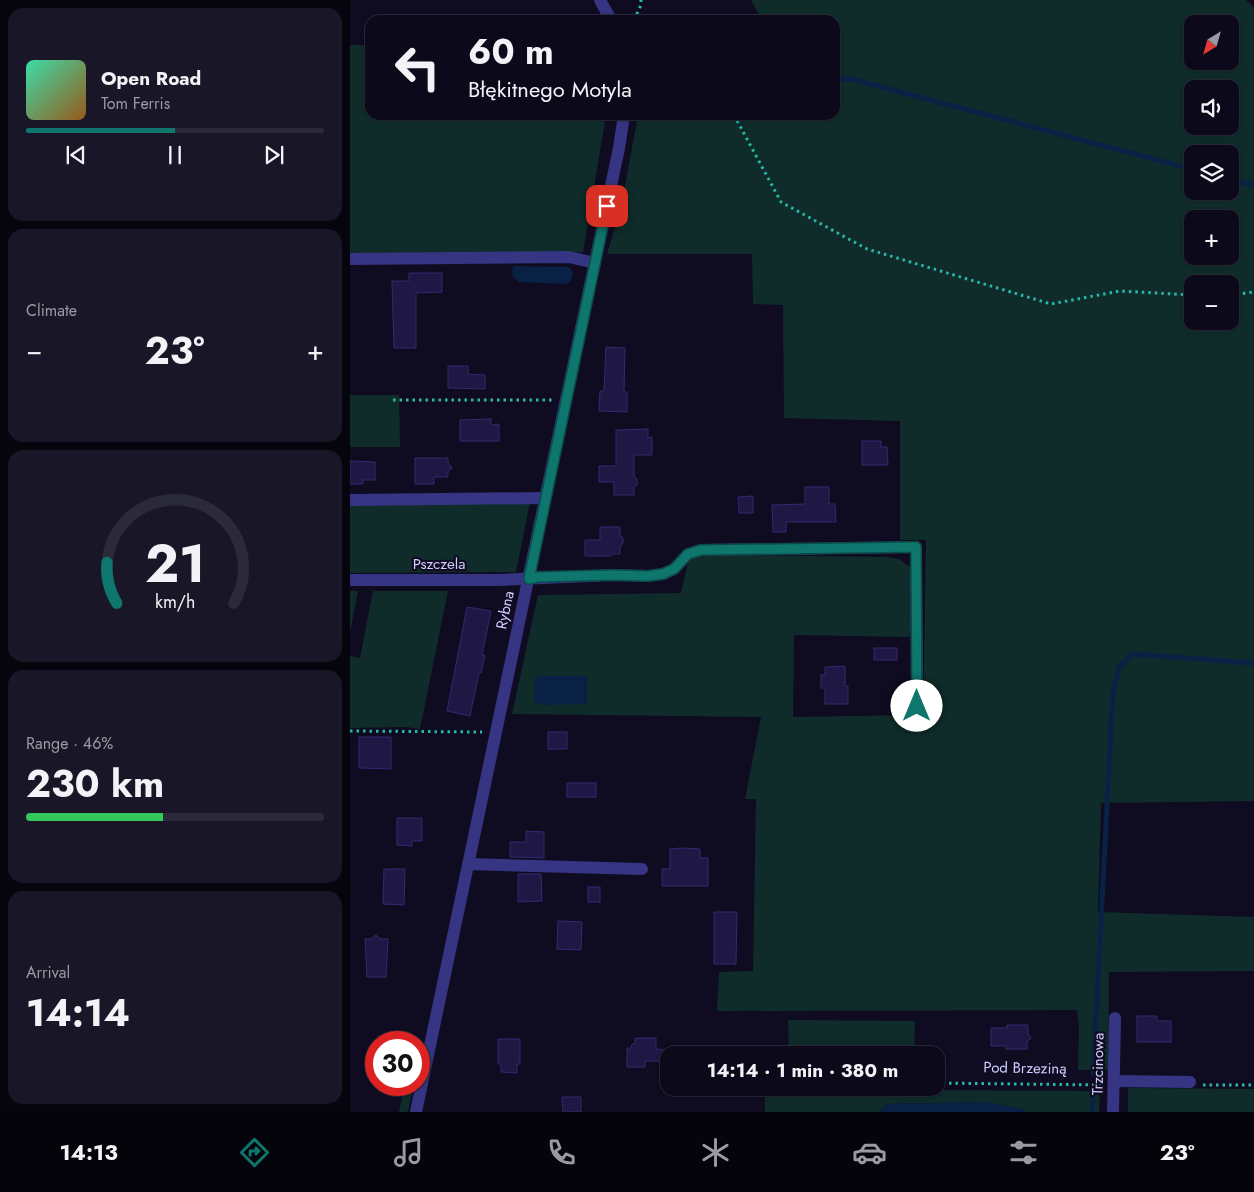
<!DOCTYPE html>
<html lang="en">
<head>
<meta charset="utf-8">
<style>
	body { margin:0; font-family:Jost,sans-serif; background:#191727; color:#f1f3f6; height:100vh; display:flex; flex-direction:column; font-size:19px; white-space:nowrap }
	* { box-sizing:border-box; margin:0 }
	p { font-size:16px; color:#9a9aa2 }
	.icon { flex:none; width:28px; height:28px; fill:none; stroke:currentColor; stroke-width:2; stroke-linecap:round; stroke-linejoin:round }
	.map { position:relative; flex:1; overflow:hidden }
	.panel { display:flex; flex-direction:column; gap:8px; padding:8px; background:#06050e; width:350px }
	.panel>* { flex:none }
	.hud { position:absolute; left:15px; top:15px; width:475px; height:105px; border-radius:15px; box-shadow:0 1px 4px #0004,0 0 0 1px #2b2a39; background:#0b091a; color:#f1f3f6; overflow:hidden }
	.needle { width:32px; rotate:217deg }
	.controls { position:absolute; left:834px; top:15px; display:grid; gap:10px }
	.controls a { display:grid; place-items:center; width:55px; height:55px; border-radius:10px; background:#0b091a; box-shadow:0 1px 4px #0004,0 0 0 1px #2b2a39; font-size:25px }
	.speed { position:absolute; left:15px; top:1031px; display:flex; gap:10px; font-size:25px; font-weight:700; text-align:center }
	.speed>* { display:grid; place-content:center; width:65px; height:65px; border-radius:50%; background:#0b091a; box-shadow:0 1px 4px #0004,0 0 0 1px #2b2a39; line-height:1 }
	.speed .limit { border:8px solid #d22; background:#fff; color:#111 }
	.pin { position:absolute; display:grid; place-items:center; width:42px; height:42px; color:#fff; margin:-21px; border-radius:10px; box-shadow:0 2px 8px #0006 }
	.me { position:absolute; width:55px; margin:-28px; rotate:0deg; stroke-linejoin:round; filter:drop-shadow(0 0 4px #0008) }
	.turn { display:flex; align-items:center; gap:18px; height:105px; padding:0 20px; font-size:22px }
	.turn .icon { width:65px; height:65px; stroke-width:2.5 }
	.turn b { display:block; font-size:35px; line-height:42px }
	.big { font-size:38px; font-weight:700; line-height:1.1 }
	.panel .card { flex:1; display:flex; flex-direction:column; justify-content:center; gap:8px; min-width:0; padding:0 18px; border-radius:15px; background:#191727 }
	.panel .dial { align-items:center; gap:0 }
	.dial svg { height:130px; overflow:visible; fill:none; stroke:#2b2a39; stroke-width:7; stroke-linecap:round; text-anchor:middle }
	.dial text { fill:#f1f3f6; stroke:none }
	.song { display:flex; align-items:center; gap:15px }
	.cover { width:60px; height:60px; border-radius:8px; background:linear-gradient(135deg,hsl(160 70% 55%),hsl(30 70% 35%)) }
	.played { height:5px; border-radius:2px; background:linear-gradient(90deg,#0f766e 50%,#2b2a39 50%) }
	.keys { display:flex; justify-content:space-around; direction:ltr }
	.heat { display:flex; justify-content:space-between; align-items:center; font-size:28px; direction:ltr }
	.charge { height:8px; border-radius:4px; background:linear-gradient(90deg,#34c759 46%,#2b2a39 0) }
	.trip { position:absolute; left:310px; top:1046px; width:285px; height:50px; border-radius:15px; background:#0b091a; box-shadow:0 1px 4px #0004,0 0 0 1px #2b2a39; font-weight:700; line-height:50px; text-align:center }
	.dock { display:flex; height:80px; justify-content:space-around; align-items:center; background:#04040a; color:#9a9aa2 }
	.dock .icon { width:35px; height:35px }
	.dock .on { color:#0f766e }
	.dock b { font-size:22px; color:#f1f3f6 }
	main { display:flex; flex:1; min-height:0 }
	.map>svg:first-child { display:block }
	.green { fill:#0f2c2a; fill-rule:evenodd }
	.water { fill:#092145 }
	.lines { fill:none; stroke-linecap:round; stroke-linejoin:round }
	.stream { stroke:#092145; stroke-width:5 }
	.building { fill:#1f1844; stroke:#342971 }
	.path { stroke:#28b8aa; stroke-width:3; stroke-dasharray:2.5 4; stroke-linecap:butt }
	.minor { stroke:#353583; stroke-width:12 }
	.route-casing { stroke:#0a4d48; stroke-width:12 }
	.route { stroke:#0f766e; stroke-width:9 }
	.labels { text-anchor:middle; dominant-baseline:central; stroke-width:4.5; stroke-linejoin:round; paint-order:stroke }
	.street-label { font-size:15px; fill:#d1ceff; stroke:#0f0c22 }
</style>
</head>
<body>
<main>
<section class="panel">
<div class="card">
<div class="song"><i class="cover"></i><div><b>Open Road</b><p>Tom Ferris</p></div></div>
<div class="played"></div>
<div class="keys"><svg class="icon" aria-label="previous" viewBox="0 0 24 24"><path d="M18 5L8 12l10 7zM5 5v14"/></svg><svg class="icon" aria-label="pause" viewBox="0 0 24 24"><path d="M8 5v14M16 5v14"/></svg><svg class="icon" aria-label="next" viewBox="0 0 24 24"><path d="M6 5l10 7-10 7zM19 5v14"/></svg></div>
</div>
<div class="card"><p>Climate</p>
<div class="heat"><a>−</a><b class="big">23°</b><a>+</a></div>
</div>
<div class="card dial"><svg viewBox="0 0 100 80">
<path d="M14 69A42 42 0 1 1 86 69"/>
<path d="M14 69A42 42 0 0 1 8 44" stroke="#0f766e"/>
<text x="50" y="56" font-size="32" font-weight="700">21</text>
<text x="50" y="72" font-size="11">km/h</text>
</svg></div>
<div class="card"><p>Range · 46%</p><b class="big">230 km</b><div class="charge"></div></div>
<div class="card"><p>Arrival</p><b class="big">14:14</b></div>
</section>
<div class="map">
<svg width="904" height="1112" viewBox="0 0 904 1112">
	<rect width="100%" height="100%" fill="#0f0c22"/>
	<g class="green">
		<path d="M 401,0 L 896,0 L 904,8 L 904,801 L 751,803 L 748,912 L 904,917 L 904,971 L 759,972 L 758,1070 L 728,1070 L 729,1026 L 727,1010 L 367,1011 L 369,972 L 403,971 L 406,799 L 395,799 L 411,717 L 162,714 L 188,595 L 331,593 L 338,562 L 346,556 L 399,555 L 538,557 L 549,559 L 561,568 L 560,637 L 444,635 L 443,717 L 562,715 L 573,716 L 576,540 L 550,540 L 550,421 L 434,418 L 433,305 L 403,304 L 402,254 L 257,254 L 271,208 L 288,115 L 485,115 L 485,20 L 412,20 ZM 842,24 L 880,24 L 880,61 L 842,61 ZM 842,89 L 880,89 L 880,126 L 842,126 ZM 842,154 L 880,154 L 880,191 L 842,191 ZM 842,219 L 880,219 L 880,256 L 842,256 ZM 842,284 L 880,284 L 880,321 L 842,321 Z"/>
		<path d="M 0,45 L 20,45 L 20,115 L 256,115 L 233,252 L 0,254 Z"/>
		<path d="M 0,395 L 49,395 L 50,447 L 0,447 Z"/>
		<path d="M 180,502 L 166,572 L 0,573 L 0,504 Z"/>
		<path d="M 0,591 L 8,591 L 0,632 Z"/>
		<path d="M 23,591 L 98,591 L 70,729 L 56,727 L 0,728 L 0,656 L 10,658 Z"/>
		<path d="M 438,1020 L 565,1021 L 564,1055 L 439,1055 Z"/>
		<path d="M 55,1085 L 64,1085 L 58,1112 L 49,1112 Z"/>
		<path d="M 415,1088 L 565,1088 L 566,1090 L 750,1091 L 749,1112 L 676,1112 L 675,1110 L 637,1102 L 537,1104 L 529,1112 L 415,1112 Z"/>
		<path d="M 778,1088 L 904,1089 L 904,1112 L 778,1112 Z"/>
	</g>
	<g class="water">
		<path d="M 164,266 L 219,267 L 223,272 L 221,281 L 216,284 L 169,282 L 163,277 L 162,270 Z"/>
		<path d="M 188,676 L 237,676 L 237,704 L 190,705 L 184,701 L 185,680 Z"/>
		<path d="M 637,1102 L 676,1110 L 676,1112 L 529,1112 L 537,1104 Z"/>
	</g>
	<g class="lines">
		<g class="stream">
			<path d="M 485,79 L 501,79 L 842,169"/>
			<path d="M 880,179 L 904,185"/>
			<path d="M 743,1074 L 763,691 L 770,666 L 782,654 L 904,663"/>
			<path d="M 742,1112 L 743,1096"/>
		</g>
	</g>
	<g class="building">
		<path d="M 59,273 L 92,273 L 92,292 L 66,293 L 66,348 L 44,348 L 42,281 L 59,281 Z"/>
		<path d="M 256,347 L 275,348 L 274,392 L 277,392 L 277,412 L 249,411 L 250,391 L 254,391 Z"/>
		<path d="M 98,366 L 118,366 L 118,374 L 135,375 L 135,389 L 98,388 Z"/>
		<path d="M 141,419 L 141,425 L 149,424 L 149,441 L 110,441 L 110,420 Z"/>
		<path d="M 298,429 L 298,438 L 302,437 L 302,455 L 284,455 L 284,476 L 287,479 L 287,485 L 284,487 L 284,495 L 264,495 L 264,482 L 249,482 L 249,466 L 266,466 L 266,430 Z"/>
		<path d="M 512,441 L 531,441 L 531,447 L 537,447 L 538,465 L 512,465 Z"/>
		<path d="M 65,458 L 98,458 L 98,463 L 102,468 L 98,471 L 98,477 L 84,477 L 84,484 L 65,484 Z"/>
		<path d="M 0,461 L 25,462 L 25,480 L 13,480 L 13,484 L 0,484 Z"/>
		<path d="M 455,487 L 479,487 L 479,504 L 485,504 L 486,522 L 436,522 L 436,532 L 423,532 L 422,505 L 455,504 Z"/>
		<path d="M 403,496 L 403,513 L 389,513 L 388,497 Z"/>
		<path d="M 250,527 L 270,527 L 270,535 L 273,538 L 273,543 L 270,547 L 270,554 L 261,554 L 261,556 L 235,556 L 235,540 L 250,540 Z"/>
		<path d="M 117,607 L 141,611 L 132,655 L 135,655 L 131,673 L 129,673 L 120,716 L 97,711 Z"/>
		<rect x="524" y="648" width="23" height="12"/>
		<path d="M 495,666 L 495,686 L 498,686 L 498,704 L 475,704 L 475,688 L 471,688 L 471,675 L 475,675 L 475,667 Z"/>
		<rect x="198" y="732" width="19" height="17"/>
		<path d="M 9,737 L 41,737 L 41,769 L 9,768 Z"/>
		<rect x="217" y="783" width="29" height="14"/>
		<path d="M 47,818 L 72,818 L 72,841 L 62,841 L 62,846 L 47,845 Z"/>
		<path d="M 176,831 L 194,832 L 194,858 L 160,857 L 160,842 L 176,842 Z"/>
		<path d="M 331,848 L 350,849 L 350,858 L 358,858 L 358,886 L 312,886 L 312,869 L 320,869 L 320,849 Z"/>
		<path d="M 34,869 L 55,869 L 54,905 L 33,904 Z"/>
		<path d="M 168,874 L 191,874 L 192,901 L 168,902 Z"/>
		<rect x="238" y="887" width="12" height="15"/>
		<path d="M 364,912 L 387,912 L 386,964 L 364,964 Z"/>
		<path d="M 208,921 L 232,922 L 231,950 L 207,949 Z"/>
		<path d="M 26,935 L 30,939 L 38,939 L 36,977 L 17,977 L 15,939 L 21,939 Z"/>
		<path d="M 787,1016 L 807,1016 L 807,1021 L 821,1021 L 821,1042 L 787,1042 Z"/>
		<path d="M 657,1025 L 678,1025 L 678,1033 L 681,1038 L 677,1042 L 677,1049 L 656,1049 L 656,1046 L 641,1046 L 641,1028 L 657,1028 Z"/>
		<path d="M 285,1038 L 306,1038 L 306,1049 L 331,1052 L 331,1055 L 319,1055 L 319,1061 L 295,1061 L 295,1067 L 277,1067 L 277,1048 L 281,1048 L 282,1044 L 285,1044 Z"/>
		<path d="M 148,1039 L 170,1039 L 170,1064 L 167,1064 L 167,1073 L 151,1072 L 151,1064 L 148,1064 Z"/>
		<path d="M 212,1097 L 231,1097 L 231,1112 L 213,1112 Z"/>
	</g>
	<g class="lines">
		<g class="path">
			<path d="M 284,20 L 291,5 L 291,0"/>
			<path d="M 384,115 L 431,202 L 517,249 L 701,304 L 770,291 L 842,295"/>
			<path d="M 880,295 L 904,292"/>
			<path d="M 43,400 L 203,400"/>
			<path d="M 0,731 L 132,732"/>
			<path d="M 586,1083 L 751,1085"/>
			<path d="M 853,1085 L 904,1085"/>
		</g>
		<g class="minor">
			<path d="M 250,0 L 261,20"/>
			<path d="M 0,259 L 219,257 L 245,263"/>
			<path d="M 0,500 L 196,498"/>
			<path d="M 0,580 L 147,580 L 263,575 L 298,576 L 313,574 L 324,569 L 338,554 L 351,550 L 566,547 L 567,707"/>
			<path d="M 118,864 L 292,869"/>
			<path d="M 764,1081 L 840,1082"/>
			<path d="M 66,1112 L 269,148 L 274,115"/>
			<path d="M 763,1112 L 765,1018"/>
		</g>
	</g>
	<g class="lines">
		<g class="route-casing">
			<path id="route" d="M 257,206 L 179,579 L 188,577 L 263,575 L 298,576 L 313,574 L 324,569 L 338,554 L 351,550 L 566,547 L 567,706"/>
		</g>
		<use href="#route" class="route"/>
	</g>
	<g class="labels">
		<g class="street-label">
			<text x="89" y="564">Pszczela</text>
			<text transform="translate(155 610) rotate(-78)">Rybna</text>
			<text transform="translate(748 1064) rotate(-89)">Trzcinowa</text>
			<text transform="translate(675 1068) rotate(1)">Pod Brzeziną</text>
		</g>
	</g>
</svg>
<div class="controls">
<a><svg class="needle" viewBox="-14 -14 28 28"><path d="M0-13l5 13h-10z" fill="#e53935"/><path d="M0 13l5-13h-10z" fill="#9a9aa2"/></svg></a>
<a><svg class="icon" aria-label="sound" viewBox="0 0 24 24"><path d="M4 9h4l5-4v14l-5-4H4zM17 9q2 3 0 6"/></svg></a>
<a><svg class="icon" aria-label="layers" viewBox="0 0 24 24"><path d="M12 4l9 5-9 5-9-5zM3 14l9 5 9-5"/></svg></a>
<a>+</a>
<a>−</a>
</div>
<div class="speed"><div class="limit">30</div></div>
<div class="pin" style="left:257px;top:206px;background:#d93025"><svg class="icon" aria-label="arrive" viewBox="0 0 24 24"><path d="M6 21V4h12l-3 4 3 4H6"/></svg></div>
<svg class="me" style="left:567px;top:706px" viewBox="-20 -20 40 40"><circle r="19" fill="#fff"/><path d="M0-13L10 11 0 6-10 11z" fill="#0f766e"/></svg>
<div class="trip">14:14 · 1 min · 380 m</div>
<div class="hud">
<div class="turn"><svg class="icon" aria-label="left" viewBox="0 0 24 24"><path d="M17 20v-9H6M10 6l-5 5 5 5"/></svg><div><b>60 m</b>Błękitnego Motyla</div></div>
</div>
</div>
</main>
<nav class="dock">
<b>14:13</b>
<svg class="icon on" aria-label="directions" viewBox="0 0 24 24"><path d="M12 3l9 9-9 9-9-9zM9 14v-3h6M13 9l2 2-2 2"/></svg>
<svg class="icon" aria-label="music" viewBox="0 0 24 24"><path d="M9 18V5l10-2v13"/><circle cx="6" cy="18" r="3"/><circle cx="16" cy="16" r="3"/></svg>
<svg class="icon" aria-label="phone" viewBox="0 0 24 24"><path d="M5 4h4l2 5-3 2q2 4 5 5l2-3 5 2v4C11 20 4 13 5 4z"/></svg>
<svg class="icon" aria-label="climate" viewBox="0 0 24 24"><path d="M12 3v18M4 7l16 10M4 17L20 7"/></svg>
<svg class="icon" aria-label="car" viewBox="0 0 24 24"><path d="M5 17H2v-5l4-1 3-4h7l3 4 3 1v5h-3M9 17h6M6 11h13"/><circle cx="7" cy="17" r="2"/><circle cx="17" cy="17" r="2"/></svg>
<svg class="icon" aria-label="filters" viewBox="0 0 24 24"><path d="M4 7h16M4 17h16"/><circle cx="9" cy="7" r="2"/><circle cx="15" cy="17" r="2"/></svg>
<b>23°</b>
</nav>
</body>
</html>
